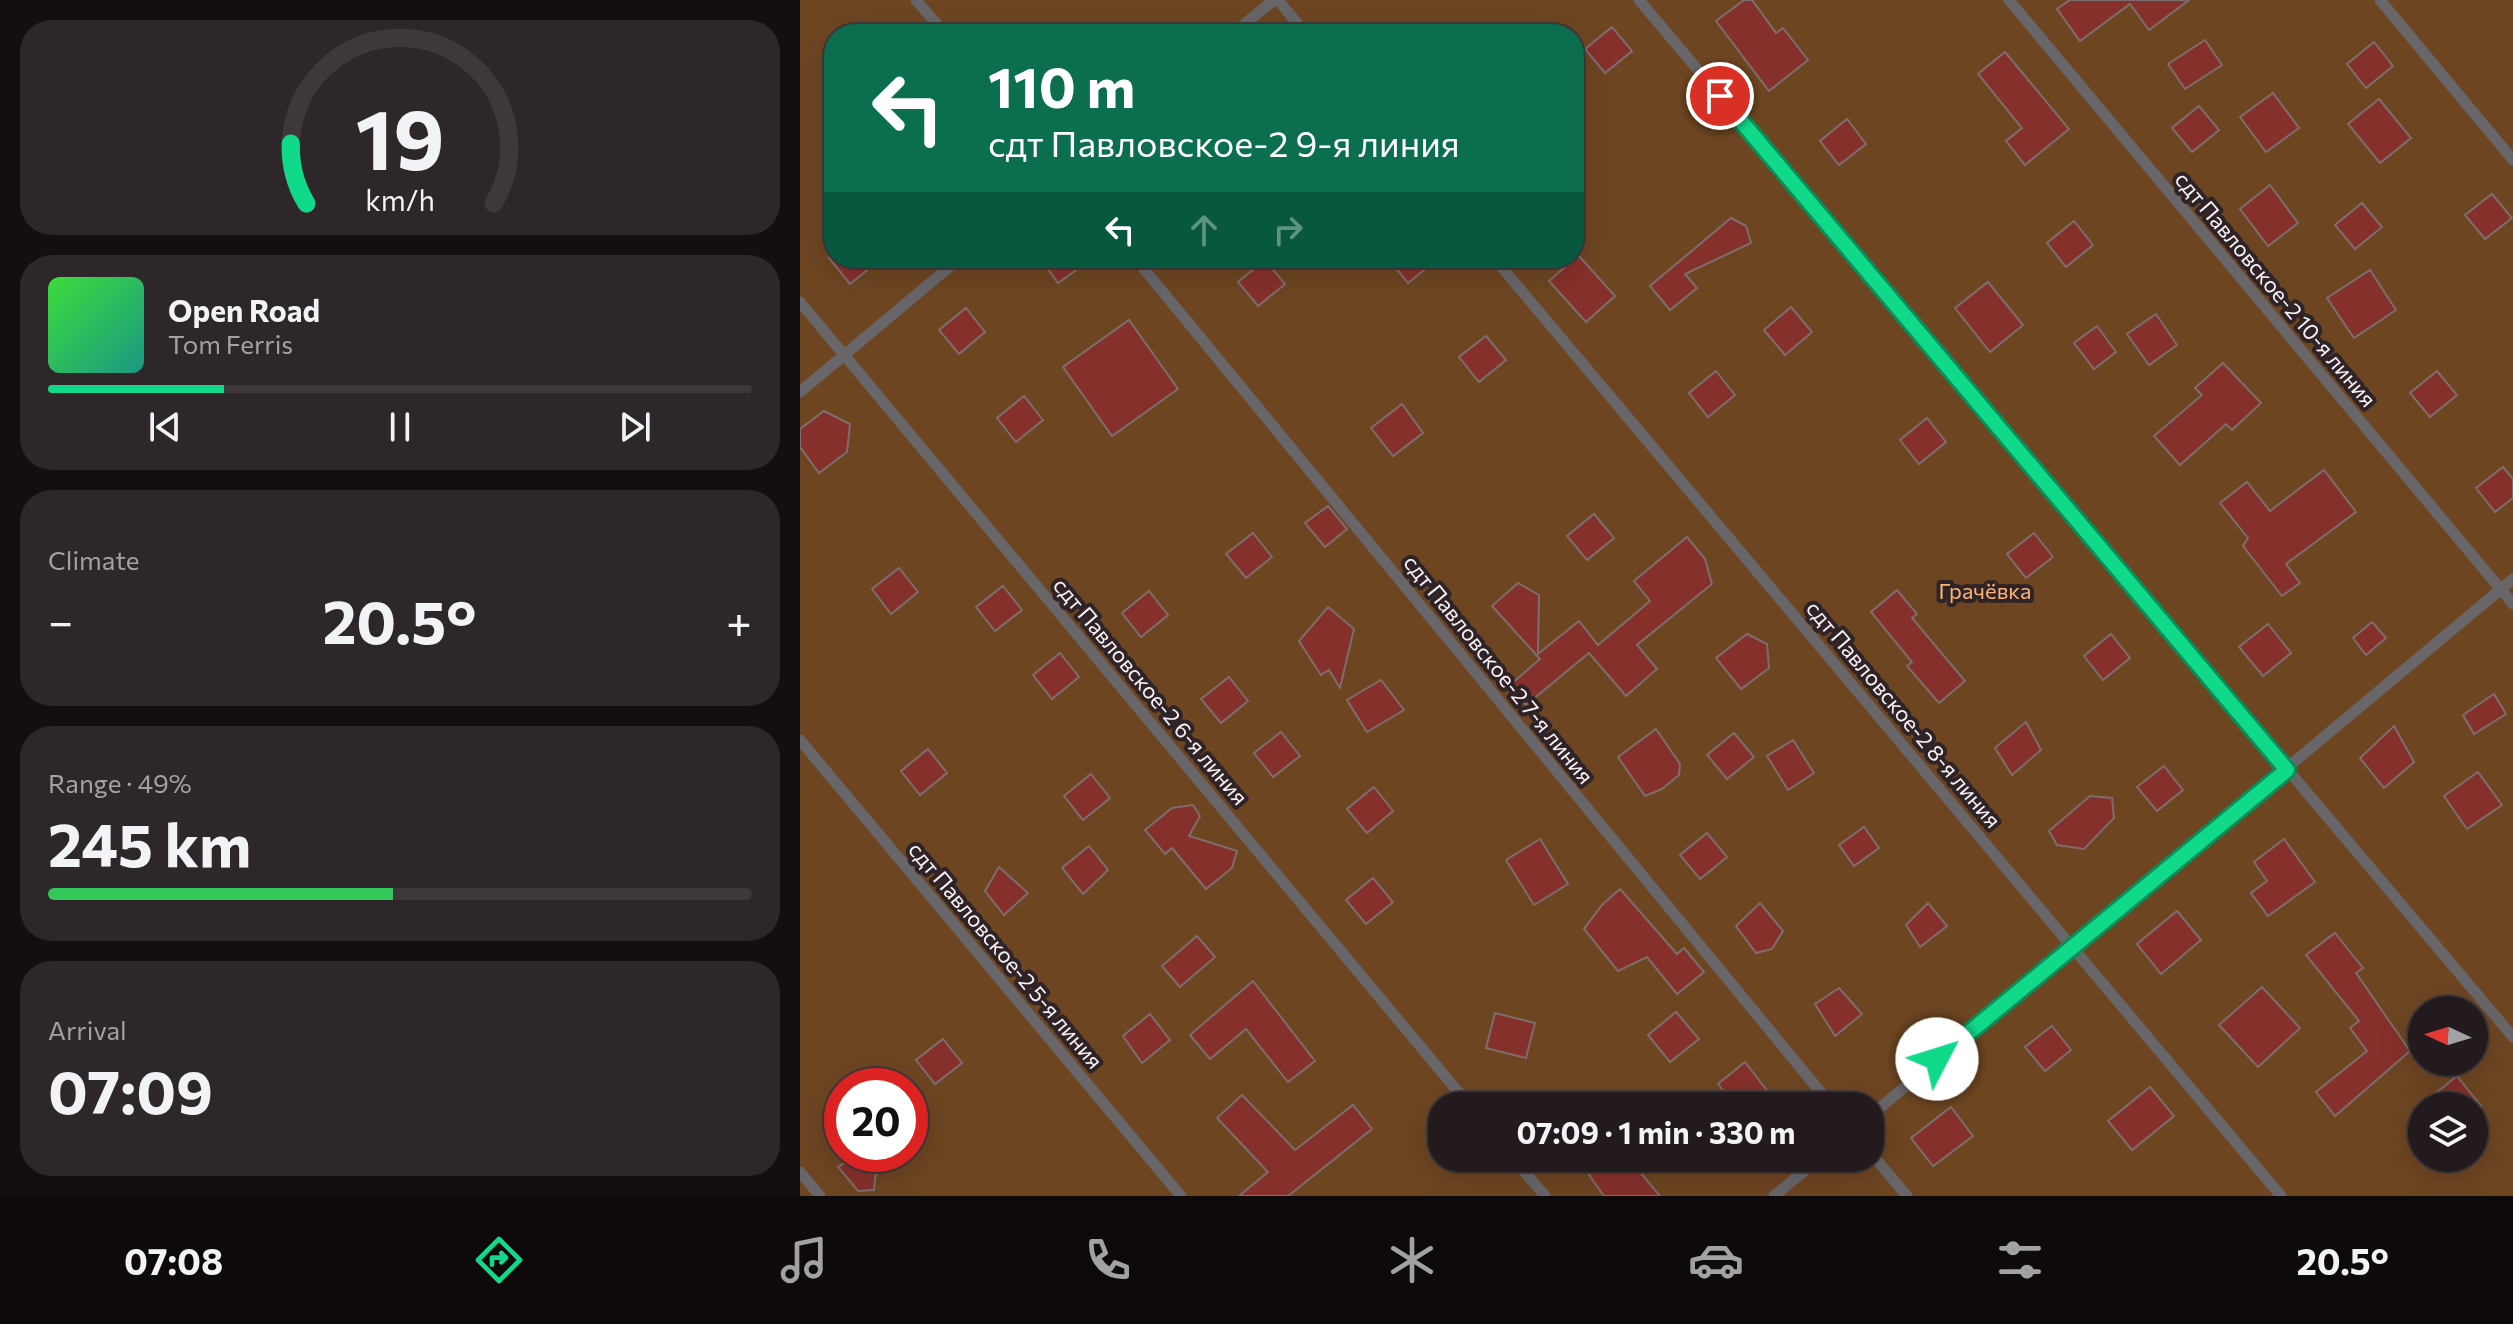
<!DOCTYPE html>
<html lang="en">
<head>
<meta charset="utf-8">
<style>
	body { margin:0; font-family:Commissioner,sans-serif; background:#2e272a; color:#f1f3f6; height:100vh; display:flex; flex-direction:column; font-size:30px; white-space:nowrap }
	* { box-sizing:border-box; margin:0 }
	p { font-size:26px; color:#a2a1a4 }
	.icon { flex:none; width:44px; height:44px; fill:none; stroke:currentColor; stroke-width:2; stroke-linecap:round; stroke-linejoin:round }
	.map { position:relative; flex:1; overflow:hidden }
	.side { display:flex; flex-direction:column; gap:20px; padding:20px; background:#130e10; width:800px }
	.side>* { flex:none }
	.hud { position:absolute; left:24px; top:24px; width:760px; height:244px; border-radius:32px; box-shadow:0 8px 32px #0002,0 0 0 2px #3f383b; background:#0b6e4f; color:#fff; overflow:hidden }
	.needle { width:52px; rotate:274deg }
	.controls { position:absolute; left:1608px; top:996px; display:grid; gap:16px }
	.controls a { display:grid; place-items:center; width:80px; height:80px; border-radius:50%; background:#221a1d; box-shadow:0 8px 32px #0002,0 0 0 2px #3f383b; font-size:40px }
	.speed { position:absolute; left:24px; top:1068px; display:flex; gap:16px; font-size:40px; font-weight:700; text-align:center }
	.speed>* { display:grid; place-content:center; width:104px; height:104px; border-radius:50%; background:#221a1d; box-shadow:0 8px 32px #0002,0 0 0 2px #3f383b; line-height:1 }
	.speed .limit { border:12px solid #d22; background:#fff; color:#111 }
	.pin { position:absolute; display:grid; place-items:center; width:68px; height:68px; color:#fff; margin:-34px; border:4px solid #fff; border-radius:50%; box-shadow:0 2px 8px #0007 }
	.me { position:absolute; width:88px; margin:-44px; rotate:50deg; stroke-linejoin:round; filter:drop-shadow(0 0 6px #0008) }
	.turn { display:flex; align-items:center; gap:28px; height:168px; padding:0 32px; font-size:36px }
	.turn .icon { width:104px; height:104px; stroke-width:2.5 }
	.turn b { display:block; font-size:56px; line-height:68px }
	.lanes { display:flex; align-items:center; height:76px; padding:0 32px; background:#0003; justify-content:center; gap:40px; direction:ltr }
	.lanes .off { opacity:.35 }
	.big { font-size:60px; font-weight:700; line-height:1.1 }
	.side .tile { flex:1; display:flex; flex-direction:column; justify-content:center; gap:12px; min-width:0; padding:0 28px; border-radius:32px; background:#2e272a }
	.side .dial { align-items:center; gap:0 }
	.dial svg { height:208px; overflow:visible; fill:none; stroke:#3f383b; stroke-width:7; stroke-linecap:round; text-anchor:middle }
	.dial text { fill:#f1f3f6; stroke:none }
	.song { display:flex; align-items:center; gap:24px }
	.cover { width:96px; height:96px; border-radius:12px; background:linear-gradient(135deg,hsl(120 70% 55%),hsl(170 70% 35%)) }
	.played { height:8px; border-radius:4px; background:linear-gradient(90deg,#11d98a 25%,#3f383b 25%) }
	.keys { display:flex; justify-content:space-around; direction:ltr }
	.heat { display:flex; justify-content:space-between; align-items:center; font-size:44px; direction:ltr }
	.charge { height:12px; border-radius:6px; background:linear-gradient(90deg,#34c759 49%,#3f383b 0) }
	.trip { position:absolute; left:628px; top:1092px; width:456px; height:80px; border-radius:32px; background:#221a1d; box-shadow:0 8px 32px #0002,0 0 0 2px #3f383b; font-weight:700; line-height:80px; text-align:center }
	.dock { display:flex; height:128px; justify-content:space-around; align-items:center; background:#0e0a0c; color:#a2a1a4 }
	.dock .icon { width:56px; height:56px }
	.dock .current { color:#11d98a }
	.dock b { font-size:36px; color:#f1f3f6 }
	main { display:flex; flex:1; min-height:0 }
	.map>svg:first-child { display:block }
	.green { fill:#6d4521; fill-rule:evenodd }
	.building { fill:#85302b; stroke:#7d6e6d; stroke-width:2 }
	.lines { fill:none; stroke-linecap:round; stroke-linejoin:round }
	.service { stroke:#69666a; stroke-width:11 }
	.route-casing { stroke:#0b8d5a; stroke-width:20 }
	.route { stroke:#11d98a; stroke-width:14 }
	.labels { text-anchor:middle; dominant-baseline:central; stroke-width:8; stroke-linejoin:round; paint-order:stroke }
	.street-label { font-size:22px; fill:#faf3f5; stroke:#2e2327 }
	.park-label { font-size:22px; fill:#fdb174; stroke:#2e2327 }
</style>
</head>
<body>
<main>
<section class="side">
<div class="tile dial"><svg viewBox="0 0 100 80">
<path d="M14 69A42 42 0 1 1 86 69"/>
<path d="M14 69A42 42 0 0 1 8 46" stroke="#11d98a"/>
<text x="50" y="56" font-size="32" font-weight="700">19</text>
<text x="50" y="72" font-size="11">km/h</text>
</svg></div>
<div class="tile">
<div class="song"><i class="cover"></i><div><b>Open Road</b><p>Tom Ferris</p></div></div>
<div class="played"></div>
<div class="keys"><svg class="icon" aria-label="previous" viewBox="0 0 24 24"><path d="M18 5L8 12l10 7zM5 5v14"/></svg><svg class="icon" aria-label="pause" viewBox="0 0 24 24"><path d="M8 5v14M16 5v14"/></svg><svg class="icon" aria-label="next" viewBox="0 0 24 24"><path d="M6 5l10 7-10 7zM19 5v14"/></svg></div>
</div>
<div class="tile"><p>Climate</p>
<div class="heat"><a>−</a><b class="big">20.5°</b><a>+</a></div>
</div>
<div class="tile"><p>Range · 49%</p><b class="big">245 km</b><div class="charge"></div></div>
<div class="tile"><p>Arrival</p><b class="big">07:09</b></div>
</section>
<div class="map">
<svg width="1713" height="1196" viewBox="0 0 1713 1196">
	<rect width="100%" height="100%" fill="#2e2327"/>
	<path class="green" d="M 0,0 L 1713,0 L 1713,1196 L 0,1196 ZM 34,34 L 774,34 L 774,258 L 34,258 ZM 1622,1010 L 1674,1010 L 1674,1062 L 1622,1062 ZM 42,1086 L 110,1086 L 110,1154 L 42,1154 ZM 642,1106 L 1070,1106 L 1070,1158 L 642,1158 ZM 1622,1106 L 1674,1106 L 1674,1158 L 1622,1158 Z"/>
	<g class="building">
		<path d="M 944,0 L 952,0 L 976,33 L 983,28 L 1008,60 L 969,91 L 916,21 Z"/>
		<path d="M 1270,0 L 1389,0 L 1349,30 L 1330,4 L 1280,41 L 1257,9 Z"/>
		<path d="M 812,27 L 832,51 L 805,73 L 785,49 Z"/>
		<path d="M 1405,40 L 1422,65 L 1385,89 L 1368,64 Z"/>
		<path d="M 1574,42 L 1593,66 L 1566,88 L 1547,64 Z"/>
		<path d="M 1205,52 L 1269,129 L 1225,165 L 1206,141 L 1222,128 L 1178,74 Z"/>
		<path d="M 1473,93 L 1499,128 L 1466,152 L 1440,117 Z"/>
		<path d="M 1579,99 L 1611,138 L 1580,163 L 1548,124 Z"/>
		<path d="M 1399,106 L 1419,130 L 1392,152 L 1372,128 Z"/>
		<path d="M 1047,119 L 1066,144 L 1039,165 L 1020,141 Z"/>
		<path d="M 1470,185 L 1498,223 L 1468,246 L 1440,209 Z"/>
		<path d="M 1692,194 L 1712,218 L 1685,239 L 1665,215 Z"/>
		<path d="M 1562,203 L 1582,227 L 1555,249 L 1535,225 Z"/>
		<path d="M 931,218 L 946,226 L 951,243 L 885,274 L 897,288 L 870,310 L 850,286 Z"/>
		<path d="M 1274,221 L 1293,245 L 1266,267 L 1247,243 Z"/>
		<path d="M 778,255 L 815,296 L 786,322 L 749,281 Z"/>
		<path d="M 29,258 L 82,258 L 50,284 Z"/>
		<path d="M 240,258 L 293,258 L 258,283 Z"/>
		<path d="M 588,258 L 639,258 L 608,283 Z"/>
		<path d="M 465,260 L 485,284 L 458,306 L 438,282 Z"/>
		<path d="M 1570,270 L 1596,310 L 1554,338 L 1527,298 Z"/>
		<path d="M 1188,282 L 1223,325 L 1190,352 L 1155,308 Z"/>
		<path d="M 991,307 L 1012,332 L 985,355 L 964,330 Z"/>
		<path d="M 166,308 L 185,332 L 159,354 L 139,330 Z"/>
		<path d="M 1356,314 L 1377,345 L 1349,365 L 1327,334 Z"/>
		<path d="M 329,320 L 378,389 L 312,436 L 263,367 Z"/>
		<path d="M 1297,326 L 1316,352 L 1294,369 L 1274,343 Z"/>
		<path d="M 686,336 L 706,360 L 679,382 L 659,357 Z"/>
		<path d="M 1423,363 L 1461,403 L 1432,430 L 1426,424 L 1380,465 L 1354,436 L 1402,395 L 1395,388 Z"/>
		<path d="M 916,371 L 935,395 L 908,417 L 889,393 Z"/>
		<path d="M 1637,371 L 1657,395 L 1630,417 L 1610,393 Z"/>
		<path d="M 224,396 L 243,420 L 216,442 L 197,418 Z"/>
		<path d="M 602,404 L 623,433 L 593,456 L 571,428 Z"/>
		<path d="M 24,411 L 50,424 L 47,452 L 19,473 L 0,447 L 0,429 Z"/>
		<path d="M 1127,418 L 1146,442 L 1119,464 L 1100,440 Z"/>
		<path d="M 1703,467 L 1713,479 L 1713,498 L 1695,512 L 1676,488 Z"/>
		<path d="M 1524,470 L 1556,512 L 1486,564 L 1500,583 L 1482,596 L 1443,546 L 1448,538 L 1420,503 L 1447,482 L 1470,511 Z"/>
		<path d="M 528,506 L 547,529 L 525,547 L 505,523 Z"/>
		<path d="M 794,514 L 814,538 L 787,560 L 767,536 Z"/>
		<path d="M 453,533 L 472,557 L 446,578 L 426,554 Z"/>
		<path d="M 1234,533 L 1253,557 L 1226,578 L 1207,554 Z"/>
		<path d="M 887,537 L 905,559 L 912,584 L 837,645 L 857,669 L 826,696 L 789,653 L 726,705 L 709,686 L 740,659 L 692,606 L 718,583 L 739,595 L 738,654 L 779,621 L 798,645 L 850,601 L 834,581 Z"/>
		<path d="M 99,568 L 118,592 L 91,614 L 72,589 Z"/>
		<path d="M 203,586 L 222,610 L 195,631 L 176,607 Z"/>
		<path d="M 1097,590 L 1117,614 L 1112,618 L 1165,681 L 1139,703 L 1107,666 L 1112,662 L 1071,612 Z"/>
		<path d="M 349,591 L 368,615 L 341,637 L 322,613 Z"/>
		<path d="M 528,607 L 554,629 L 540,688 L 529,670 L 521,675 L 499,641 Z"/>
		<path d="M 1572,622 L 1586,638 L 1566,655 L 1553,638 Z"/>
		<path d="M 1468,624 L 1491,653 L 1463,676 L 1439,647 Z"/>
		<path d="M 947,634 L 967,644 L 969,668 L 941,689 L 916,658 Z"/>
		<path d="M 1311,634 L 1330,658 L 1303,680 L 1284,656 Z"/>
		<path d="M 260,653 L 279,677 L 252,699 L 233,675 Z"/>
		<path d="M 429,677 L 448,701 L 421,723 L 401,699 Z"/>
		<path d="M 581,680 L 604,710 L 567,732 L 547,700 Z"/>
		<path d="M 1694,694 L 1706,714 L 1674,734 L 1663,715 Z"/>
		<path d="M 1226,722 L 1241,750 L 1212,775 L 1195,748 Z"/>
		<path d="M 1594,726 L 1614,762 L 1584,788 L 1560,758 Z"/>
		<path d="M 856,729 L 880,764 L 879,775 L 862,789 L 845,796 L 818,757 Z"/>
		<path d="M 481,732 L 500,756 L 473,777 L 454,753 Z"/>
		<path d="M 934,733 L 954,757 L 927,779 L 907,755 Z"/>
		<path d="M 993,740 L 1014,773 L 988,790 L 967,756 Z"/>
		<path d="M 128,749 L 147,773 L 120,795 L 101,771 Z"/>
		<path d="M 1364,766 L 1383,790 L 1357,811 L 1337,787 Z"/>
		<path d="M 1678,772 L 1702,805 L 1667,829 L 1644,796 Z"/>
		<path d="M 291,774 L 310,798 L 283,820 L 264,796 Z"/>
		<path d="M 574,787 L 593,811 L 567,833 L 547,809 Z"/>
		<path d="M 1290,796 L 1312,798 L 1314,818 L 1284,849 L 1257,845 L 1249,831 Z"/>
		<path d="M 393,805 L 400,816 L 389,836 L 437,851 L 432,868 L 406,889 L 372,848 L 365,854 L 345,830 L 372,808 Z"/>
		<path d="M 1064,827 L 1079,848 L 1054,866 L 1039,845 Z"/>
		<path d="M 907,833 L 927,857 L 900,879 L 880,855 Z"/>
		<path d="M 740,839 L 768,884 L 734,905 L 706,860 Z"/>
		<path d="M 1484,839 L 1515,882 L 1468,916 L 1451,893 L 1467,881 L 1454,862 Z"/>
		<path d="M 289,846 L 308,870 L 283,894 L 262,868 Z"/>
		<path d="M 199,867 L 228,893 L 204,915 L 185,891 Z"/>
		<path d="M 573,878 L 593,902 L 566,924 L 546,900 Z"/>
		<path d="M 820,889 L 877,954 L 884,948 L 904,972 L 877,994 L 847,957 L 818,971 L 784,929 L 802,905 Z"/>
		<path d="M 960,903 L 983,931 L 972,949 L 956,953 L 936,926 Z"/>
		<path d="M 1128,903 L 1147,926 L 1120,947 L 1106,925 Z"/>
		<path d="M 1377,911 L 1401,940 L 1361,974 L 1337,944 Z"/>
		<path d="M 1535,933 L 1563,968 L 1556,973 L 1610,1051 L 1535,1116 L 1516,1092 L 1567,1051 L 1550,1028 L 1559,1021 L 1506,955 Z"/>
		<path d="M 397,936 L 415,957 L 380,987 L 362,966 Z"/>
		<path d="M 453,981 L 515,1061 L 488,1082 L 446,1029 L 410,1059 L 390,1035 Z"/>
		<path d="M 1462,987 L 1500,1028 L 1458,1067 L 1419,1025 Z"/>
		<path d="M 1039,988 L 1062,1014 L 1035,1036 L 1015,1004 Z"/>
		<path d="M 876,1012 L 899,1039 L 870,1062 L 848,1035 Z"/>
		<path d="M 695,1013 L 735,1023 L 726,1058 L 686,1048 Z"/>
		<path d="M 350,1014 L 370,1040 L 342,1063 L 323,1036 Z"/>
		<path d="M 1252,1026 L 1271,1050 L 1245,1071 L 1225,1047 Z"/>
		<path d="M 143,1039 L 162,1063 L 135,1084 L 116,1060 Z"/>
		<path d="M 945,1062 L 972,1097 L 960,1106 L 935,1106 L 918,1084 Z"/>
		<path d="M 1657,1076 L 1681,1106 L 1620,1106 Z"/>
		<path d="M 1350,1087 L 1374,1116 L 1332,1150 L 1308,1121 Z"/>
		<path d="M 442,1095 L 495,1150 L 553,1105 L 572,1129 L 488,1196 L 439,1196 L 468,1172 L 417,1118 Z"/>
		<path d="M 1151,1107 L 1173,1136 L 1133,1166 L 1111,1138 Z"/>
		<path d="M 59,1154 L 76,1170 L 74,1190 L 58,1191 L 38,1167 Z"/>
		<path d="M 813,1158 L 828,1158 L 860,1196 L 804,1196 L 789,1175 Z"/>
	</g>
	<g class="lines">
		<g class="service">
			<path d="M 116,0 L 145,34"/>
			<path d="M 478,0 L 506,34"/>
			<path d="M 839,0 L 1713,1037"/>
			<path d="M 1209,0 L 1713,604"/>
			<path d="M 1580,0 L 1713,160"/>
			<path d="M 432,34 L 474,0"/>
			<path d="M 335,258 L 1032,1106"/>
			<path d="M 694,258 L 1481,1196"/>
			<path d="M 0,302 L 670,1106"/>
			<path d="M 0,392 L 160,258"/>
			<path d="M 0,740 L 381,1196"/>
			<path d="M 1070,1116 L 1713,579"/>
			<path d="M 1070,1152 L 1107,1196"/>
			<path d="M 713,1158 L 745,1196"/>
			<path d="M 0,1172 L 20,1196"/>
			<path d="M 974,1196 L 1020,1158"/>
		</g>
	</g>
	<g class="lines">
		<g class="route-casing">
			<path id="route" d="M 920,96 L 1487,770 L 1137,1059"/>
		</g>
		<use href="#route" class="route"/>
	</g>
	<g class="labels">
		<g class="street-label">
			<text transform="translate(1476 289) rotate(50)">сдт Павловское-2 10-я линия</text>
			<text transform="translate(699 669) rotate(51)">сдт Павловское-2 7-я линия</text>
			<text transform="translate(351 691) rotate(50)">сдт Павловское-2 6-я линия</text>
			<text transform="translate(1104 714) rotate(50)">сдт Павловское-2 8-я линия</text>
			<text transform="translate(206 955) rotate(50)">сдт Павловское-2 5-я линия</text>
		</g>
		<g class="park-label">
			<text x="1185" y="590">Грачёвка</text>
		</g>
	</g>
</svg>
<div class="controls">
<a><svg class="needle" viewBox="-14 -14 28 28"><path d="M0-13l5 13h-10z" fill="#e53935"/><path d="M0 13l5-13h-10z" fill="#a2a1a4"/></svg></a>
<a><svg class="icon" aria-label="layers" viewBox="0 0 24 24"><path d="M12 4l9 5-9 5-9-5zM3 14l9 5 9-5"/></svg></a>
</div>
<div class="speed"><div class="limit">20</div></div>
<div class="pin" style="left:920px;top:96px;background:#d93025"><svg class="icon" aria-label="arrive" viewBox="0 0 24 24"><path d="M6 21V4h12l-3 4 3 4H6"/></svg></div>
<svg class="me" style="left:1137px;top:1059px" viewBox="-20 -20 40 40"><circle r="19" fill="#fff"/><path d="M0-13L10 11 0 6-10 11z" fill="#11d98a"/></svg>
<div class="trip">07:09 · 1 min · 330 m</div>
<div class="hud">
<div class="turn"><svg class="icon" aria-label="left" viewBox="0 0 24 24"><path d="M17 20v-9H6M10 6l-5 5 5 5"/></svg><div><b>110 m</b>сдт Павловское-2 9-я линия</div></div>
<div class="lanes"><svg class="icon" aria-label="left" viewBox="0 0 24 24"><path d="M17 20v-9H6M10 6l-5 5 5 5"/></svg><svg class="icon off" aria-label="ahead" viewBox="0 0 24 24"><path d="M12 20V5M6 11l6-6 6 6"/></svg><svg class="icon off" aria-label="right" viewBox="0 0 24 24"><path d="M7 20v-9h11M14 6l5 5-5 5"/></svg></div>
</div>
</div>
</main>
<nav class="dock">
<b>07:08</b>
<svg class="icon current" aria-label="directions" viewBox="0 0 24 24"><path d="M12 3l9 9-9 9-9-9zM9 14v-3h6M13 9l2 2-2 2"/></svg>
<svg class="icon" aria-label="music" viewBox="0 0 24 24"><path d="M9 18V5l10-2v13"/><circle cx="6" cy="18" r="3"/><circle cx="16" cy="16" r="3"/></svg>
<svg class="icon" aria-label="phone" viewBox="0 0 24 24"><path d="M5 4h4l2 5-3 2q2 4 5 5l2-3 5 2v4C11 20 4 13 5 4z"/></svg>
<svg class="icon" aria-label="climate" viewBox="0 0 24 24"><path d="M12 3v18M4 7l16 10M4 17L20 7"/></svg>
<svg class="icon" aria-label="car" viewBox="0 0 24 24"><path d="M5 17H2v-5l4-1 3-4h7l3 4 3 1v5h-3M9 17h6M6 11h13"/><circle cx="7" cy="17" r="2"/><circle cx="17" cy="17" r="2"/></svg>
<svg class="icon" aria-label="filters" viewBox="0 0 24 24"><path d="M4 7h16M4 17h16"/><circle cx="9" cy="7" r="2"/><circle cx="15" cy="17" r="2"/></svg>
<b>20.5°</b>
</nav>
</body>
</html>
